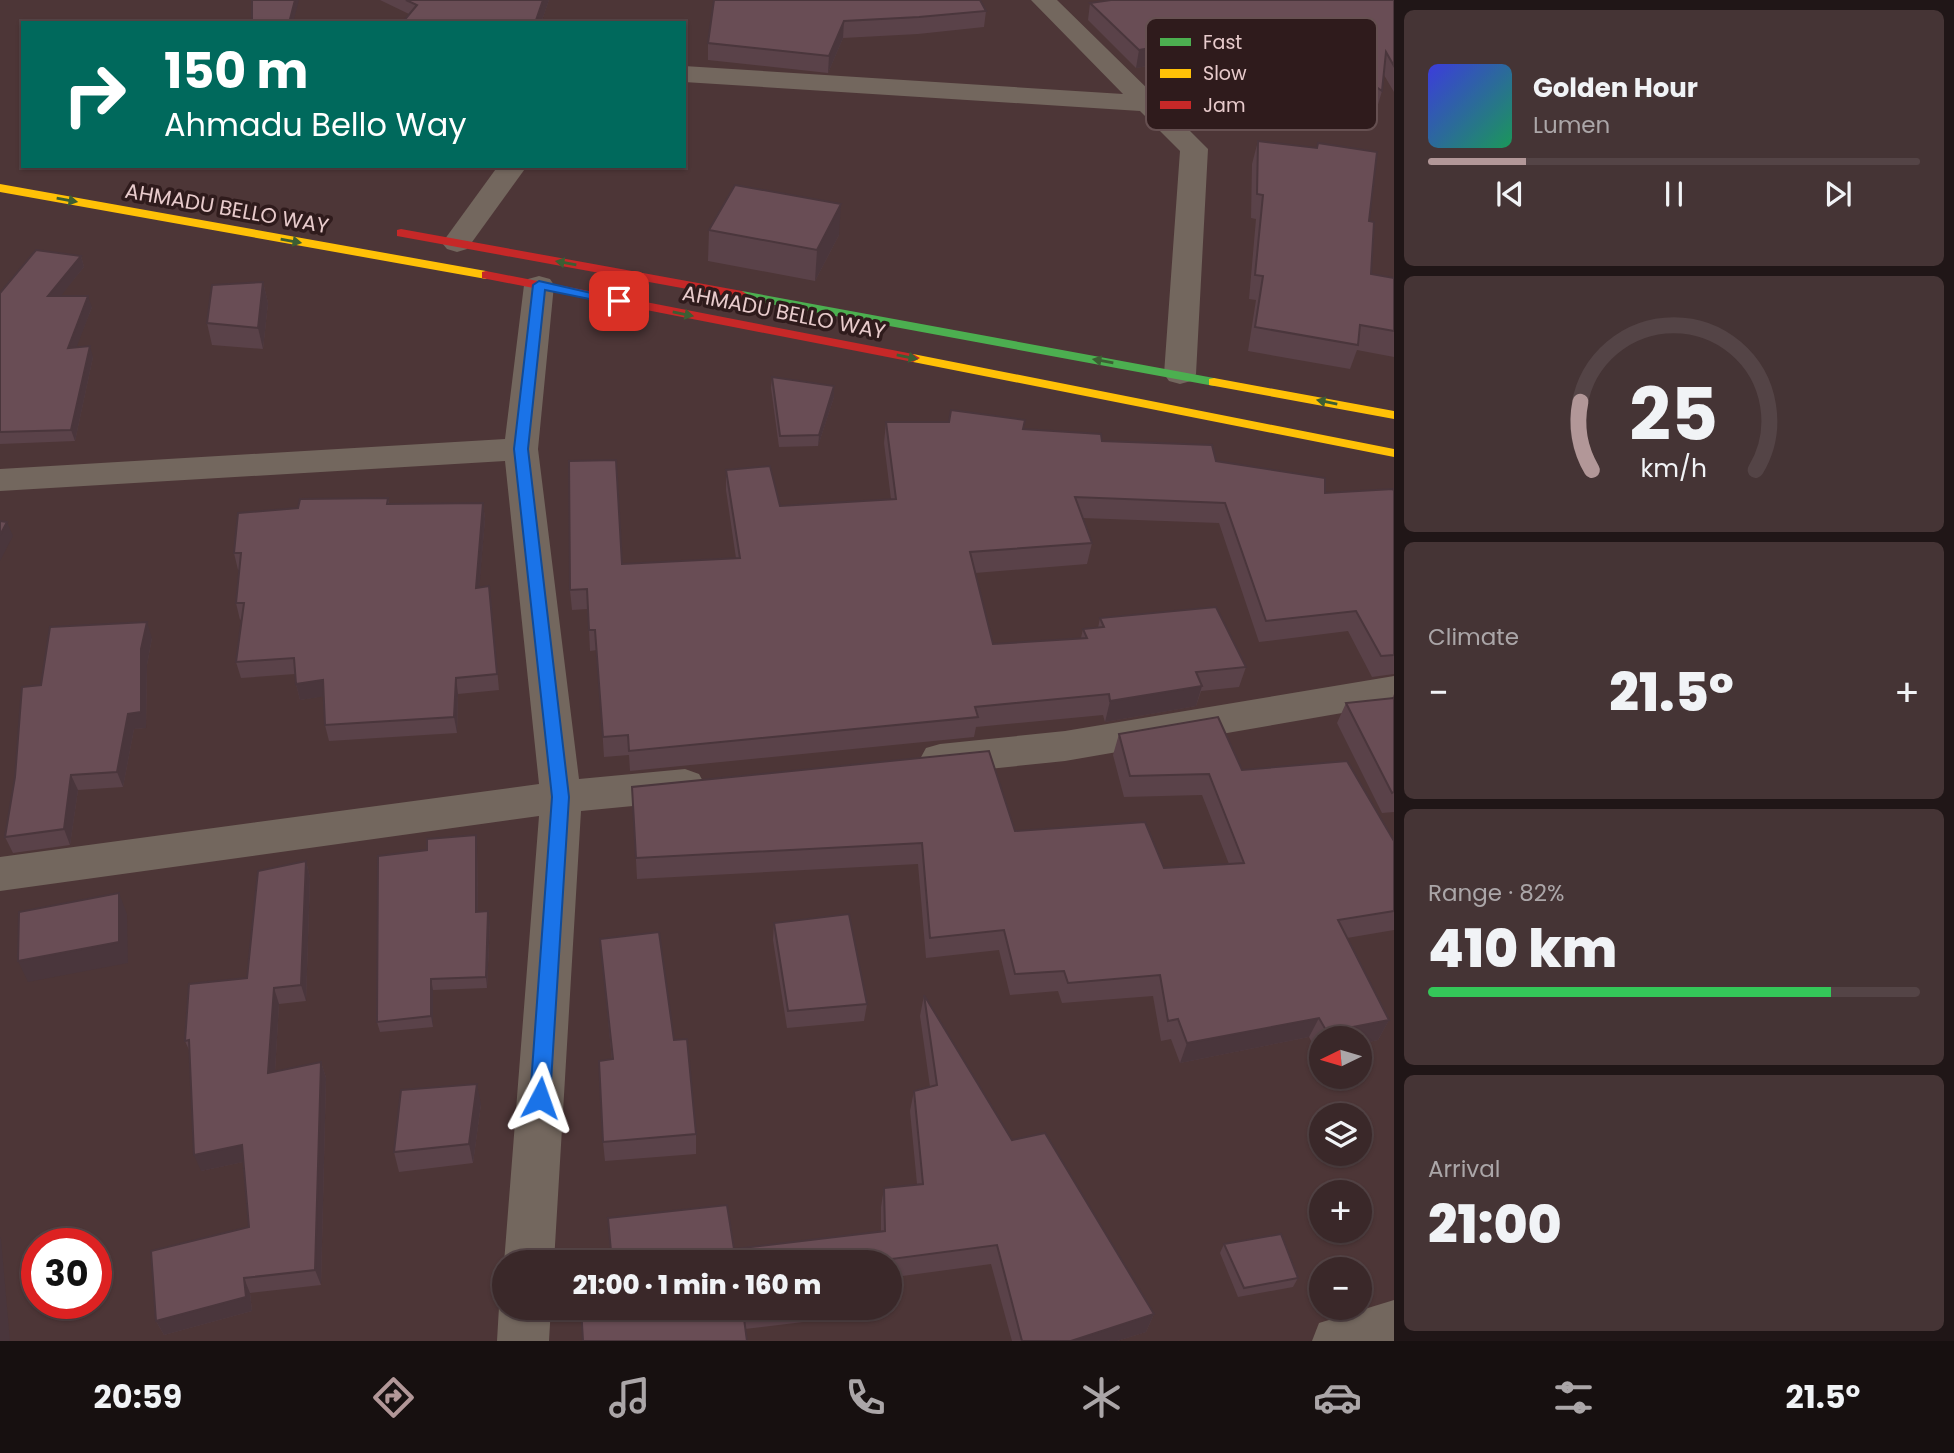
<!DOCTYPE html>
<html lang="en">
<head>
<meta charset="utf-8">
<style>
	body { margin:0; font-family:Poppins,sans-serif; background:#453435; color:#f1f3f6; height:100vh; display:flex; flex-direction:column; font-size:26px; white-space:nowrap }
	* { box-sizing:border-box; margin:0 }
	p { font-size:23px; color:#aba6a8 }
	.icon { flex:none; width:38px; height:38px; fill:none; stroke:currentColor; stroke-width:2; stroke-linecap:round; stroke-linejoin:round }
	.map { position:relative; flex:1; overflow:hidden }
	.sheet { display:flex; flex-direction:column; gap:10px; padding:10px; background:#201617; width:560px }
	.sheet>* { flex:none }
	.hud { position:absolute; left:21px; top:21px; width:665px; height:147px; border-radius:0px; box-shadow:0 2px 5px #0004,0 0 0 2px #544446; background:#00695c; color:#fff; overflow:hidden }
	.needle { width:46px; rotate:265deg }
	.tools { position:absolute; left:1309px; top:1026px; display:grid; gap:14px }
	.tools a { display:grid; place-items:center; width:63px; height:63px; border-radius:50%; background:#3a2829; box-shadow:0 2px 5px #0004,0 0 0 2px #544446; font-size:35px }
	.speed { position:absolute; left:21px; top:1228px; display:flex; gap:14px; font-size:35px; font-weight:700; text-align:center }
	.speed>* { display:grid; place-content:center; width:91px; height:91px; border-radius:50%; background:#3a2829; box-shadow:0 2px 5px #0004,0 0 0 2px #544446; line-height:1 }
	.speed .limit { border:10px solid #d22; background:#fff; color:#111 }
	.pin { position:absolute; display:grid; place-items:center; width:60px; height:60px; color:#fff; margin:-30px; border-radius:14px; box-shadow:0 4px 10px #0006 }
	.me { position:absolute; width:77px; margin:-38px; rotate:4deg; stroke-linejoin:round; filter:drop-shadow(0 0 5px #0008) }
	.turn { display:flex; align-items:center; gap:24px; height:147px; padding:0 28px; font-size:32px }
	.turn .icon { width:91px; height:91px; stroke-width:2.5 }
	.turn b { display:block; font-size:49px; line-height:60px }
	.big { font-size:52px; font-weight:800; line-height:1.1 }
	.sheet .card { flex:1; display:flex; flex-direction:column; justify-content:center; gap:10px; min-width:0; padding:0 24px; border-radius:10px; background:#453435 }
	.sheet .dial { align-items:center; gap:0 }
	.dial svg { height:182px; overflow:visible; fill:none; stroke:#544446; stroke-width:7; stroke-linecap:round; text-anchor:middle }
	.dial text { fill:#f1f3f6; stroke:none }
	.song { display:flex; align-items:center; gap:21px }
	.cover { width:84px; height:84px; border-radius:10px; background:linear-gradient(135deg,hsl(240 70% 55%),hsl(150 70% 35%)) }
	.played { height:7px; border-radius:4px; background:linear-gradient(90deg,#b29798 20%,#544446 20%) }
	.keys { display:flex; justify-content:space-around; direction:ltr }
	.heat { display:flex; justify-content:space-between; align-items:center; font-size:38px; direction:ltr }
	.charge { height:10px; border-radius:5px; background:linear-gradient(90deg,#34c759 82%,#544446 0) }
	.trip { position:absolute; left:492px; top:1250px; width:410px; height:70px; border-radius:35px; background:#3a2829; box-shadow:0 2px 5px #0004,0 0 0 2px #544446; font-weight:800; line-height:70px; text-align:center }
	.menu { display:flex; height:112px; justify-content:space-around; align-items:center; background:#171010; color:#aba6a8 }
	.menu .icon { width:49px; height:49px }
	.menu .selected { color:#b29798 }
	.menu b { font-size:32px; color:#f1f3f6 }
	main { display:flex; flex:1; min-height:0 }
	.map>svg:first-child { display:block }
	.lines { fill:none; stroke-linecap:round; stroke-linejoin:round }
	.street { fill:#73675e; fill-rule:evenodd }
	.fast { fill:#4caf50; fill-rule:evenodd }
	.slow { fill:#ffc107; fill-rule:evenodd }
	.jam { fill:#c62828; fill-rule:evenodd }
	.wall { fill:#5a4249 }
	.shaded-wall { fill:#4a363c }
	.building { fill:#694d55; stroke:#4a363c; stroke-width:2 }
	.oneway { fill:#3c5e33 }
	.route { fill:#1a73e8; stroke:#114b97; stroke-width:2 }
	.labels { text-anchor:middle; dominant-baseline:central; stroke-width:7; stroke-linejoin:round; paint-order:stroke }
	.street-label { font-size:21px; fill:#e8cbcc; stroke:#2f1b1c }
	.key { fill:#2f1b1c; stroke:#665051; stroke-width:2 }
	.key-label { font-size:19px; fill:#e8cbcc }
</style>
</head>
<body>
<main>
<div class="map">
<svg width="1394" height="1341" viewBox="0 0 1394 1341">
	<rect width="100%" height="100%" fill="#4d3637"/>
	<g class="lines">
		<g class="street">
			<path d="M 1031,0 L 1057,0 L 1156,97 L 1162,98 L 1165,106 L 1208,149 L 1196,374 L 1191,381 L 1180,384 L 1169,381 L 1164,374 L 1180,151 L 1140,111 L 684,82 L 684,66 L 1123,94 Z"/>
			<path d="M 498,166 L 527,166 L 467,249 L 457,252 L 447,249 L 442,243 Z"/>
			<path d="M 539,276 L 550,279 L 554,285 L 538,449 L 579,779 L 685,769 L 699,774 L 705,785 L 699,796 L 685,801 L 581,811 L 554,1262 L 504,1263 L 539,816 L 0,891 L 0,857 L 539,784 L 505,461 L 0,491 L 0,469 L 505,439 L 524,285 L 528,279 Z"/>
			<path d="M 1394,676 L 1394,704 L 1065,761 L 940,774 L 926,770 L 920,759 L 926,748 L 940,744 L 1065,731 Z"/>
			<path d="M 504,1296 L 504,1307 L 551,1307 L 549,1341 L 497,1341 L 499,1307 Z"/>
			<path d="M 1394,1300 L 1394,1341 L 1312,1341 L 1319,1323 Z"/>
		</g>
		<path class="fast" d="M 742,291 L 1214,378 L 1221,382 L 1214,386 L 738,298 L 736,295 Z"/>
		<g class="slow">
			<path d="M 0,184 L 486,271 L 492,275 L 486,279 L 0,192 Z"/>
			<path d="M 913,354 L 1394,449 L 1394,457 L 908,361 L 908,355 Z"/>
			<path d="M 1214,378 L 1394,411 L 1394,419 L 1209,385 L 1209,379 Z"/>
		</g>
		<g class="jam">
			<path d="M 401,229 L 742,291 L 748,295 L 742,299 L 397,236 L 397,230 Z"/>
			<path d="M 486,271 L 913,354 L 920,358 L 913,362 L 482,278 L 482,272 Z"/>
		</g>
	</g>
	<g class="wall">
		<path d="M 380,0 L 549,0 L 541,23 L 402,23 L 409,14 Z"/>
		<path d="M 714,0 L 986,11 L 984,27 L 918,34 L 843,38 L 828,73 L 708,60 L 708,43 Z"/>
		<path d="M 1394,0 L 1394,92 L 1384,75 L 1382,91 L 1377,108 L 1304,56 L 1209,72 L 1193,58 L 1136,68 L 1088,20 L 1090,3 Z"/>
		<path d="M 1258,141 L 1317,148 L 1318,143 L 1369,221 L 1371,274 L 1394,278 L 1394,357 L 1357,350 L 1350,369 L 1248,351 L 1256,300 L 1249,299 L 1256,219 L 1251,218 L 1252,164 Z"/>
		<path d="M 709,230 L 839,235 L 815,281 L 708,261 Z"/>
		<path d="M 81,256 L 84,267 L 60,296 L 92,307 L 76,347 L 93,357 L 75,441 L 0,444 L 0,293 Z"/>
		<path d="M 263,282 L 268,303 L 263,349 L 212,345 L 207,323 Z"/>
		<path d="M 772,377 L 834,386 L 834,397 L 818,446 L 779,447 L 771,388 Z"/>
		<path d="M 886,422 L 1023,429 L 1102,441 L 1216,461 L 1325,493 L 1394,491 L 1394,674 L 1372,677 L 1348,631 L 1259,642 L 1219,523 L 1082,518 L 1092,543 L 1087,564 L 975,573 L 993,644 L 1081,638 L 1083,629 L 1098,628 L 1100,618 L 1246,667 L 1239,687 L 1201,691 L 1196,706 L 1105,722 L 1103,715 L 976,727 L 974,737 L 630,771 L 629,755 L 604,757 L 597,650 L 590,651 L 588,609 L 572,610 L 570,590 L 622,564 L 736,558 L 726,490 L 726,470 L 780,506 L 891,499 L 884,443 Z"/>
		<path d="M 388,498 L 389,504 L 483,503 L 485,519 L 479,587 L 491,602 L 499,690 L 458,694 L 457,733 L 329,741 L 325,725 L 324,696 L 300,700 L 296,684 L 295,674 L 241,678 L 236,662 L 242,619 L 240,620 L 236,603 L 240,569 L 238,570 L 234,553 L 298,508 Z"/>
		<path d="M 152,638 L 147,665 L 146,728 L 134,729 L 123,787 L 78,790 L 70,845 L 13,853 L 5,837 L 41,685 Z"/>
		<path d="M 1394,694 L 1394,812 L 1382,813 L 1337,723 L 1346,703 L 1392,699 Z"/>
		<path d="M 1119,734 L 1242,770 L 1394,841 L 1394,930 L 1347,938 L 1389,1020 L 1378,1040 L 1360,1044 L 1360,1038 L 1321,1038 L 1321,1051 L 1317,1052 L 1309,1037 L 1180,1063 L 1171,1039 L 1161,1041 L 1153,996 L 1062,1003 L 1058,991 L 1010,995 L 999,950 L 926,958 L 918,864 L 637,879 L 632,787 L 1015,831 L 1164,868 L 1229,864 L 1202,795 L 1124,797 L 1113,755 Z"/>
		<path d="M 477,846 L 478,911 L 490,922 L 487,988 L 433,990 L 433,1027 L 380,1032 L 377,1022 Z"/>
		<path d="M 306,861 L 310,878 L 306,1001 L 279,1004 L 275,1072 L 321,1062 L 326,1078 L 321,1285 L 250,1293 L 252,1311 L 164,1335 L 156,1321 L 249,1227 L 243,1162 L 201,1171 L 189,1050 L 185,1041 L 247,978 Z"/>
		<path d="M 774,923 L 867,1004 L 864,1021 L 787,1028 L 773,940 Z"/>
		<path d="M 600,939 L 674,1040 L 696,1134 L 696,1154 L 605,1161 L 603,1142 L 612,1060 Z"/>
		<path d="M 924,995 L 1012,1140 L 1154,1314 L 1146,1332 L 1117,1341 L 1012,1341 L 991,1264 L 895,1277 L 898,1293 L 894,1311 L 745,1329 L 581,1307 L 889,1307 L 889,1262 L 734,1249 L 881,1231 L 881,1207 L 884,1188 L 917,1184 L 910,1111 L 914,1091 L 930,1087 L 920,1016 Z"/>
		<path d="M 481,1104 L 473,1163 L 399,1172 L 394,1152 Z"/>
		<path d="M 1224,1244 L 1298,1278 L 1293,1287 L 1238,1297 L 1220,1253 Z"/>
	</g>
	<g class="shaded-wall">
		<path d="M 295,0 L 299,0 L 293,23 L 289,23 Z"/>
		<path d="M 543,0 L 549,0 L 541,23 L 535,23 Z"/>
		<path d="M 844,21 L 843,38 L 828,73 L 829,56 Z"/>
		<path d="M 1309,39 L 1304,56 L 1209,72 L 1213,55 Z"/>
		<path d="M 1197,40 L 1193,58 L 1136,68 L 1139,50 Z"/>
		<path d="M 841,204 L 839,235 L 815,281 L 817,250 Z"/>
		<path d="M 81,256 L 84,267 L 52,307 L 48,296 Z"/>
		<path d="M 263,282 L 268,303 L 263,349 L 258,328 Z"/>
		<path d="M 88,296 L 92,307 L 72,359 L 68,348 Z"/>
		<path d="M 90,346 L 93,357 L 75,441 L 71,430 Z"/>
		<path d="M 834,386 L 834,397 L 818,446 L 819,435 Z"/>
		<path d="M 483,503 L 485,519 L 478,604 L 476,588 Z"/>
		<path d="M 7,522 L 13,536 L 0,561 L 0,535 Z"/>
		<path d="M 147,622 L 152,638 L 147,665 L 146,728 L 134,729 L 123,787 L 117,772 Z"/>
		<path d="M 456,678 L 458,694 L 457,733 L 454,717 Z"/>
		<path d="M 323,680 L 327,696 L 300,700 L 296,684 Z"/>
		<path d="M 1202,686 L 1196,706 L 1105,722 L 1110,701 Z"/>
		<path d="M 71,775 L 78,790 L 70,845 L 64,829 Z"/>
		<path d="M 476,835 L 477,846 L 478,922 L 476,912 Z"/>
		<path d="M 306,861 L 310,878 L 306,1001 L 301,985 Z"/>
		<path d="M 119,893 L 127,914 L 128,963 L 28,982 L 18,961 Z"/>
		<path d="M 488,911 L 490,922 L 487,988 L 486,977 Z"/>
		<path d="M 431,979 L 433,990 L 433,1027 L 431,1016 Z"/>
		<path d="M 274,988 L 279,1004 L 274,1089 L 268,1073 Z"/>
		<path d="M 1319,1018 L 1309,1037 L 1180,1063 L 1187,1043 Z"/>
		<path d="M 1389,1020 L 1378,1040 L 1360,1044 L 1360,1038 L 1324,1038 L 1327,1032 Z"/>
		<path d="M 1321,1043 L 1321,1051 L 1317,1052 Z"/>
		<path d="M 321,1062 L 326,1078 L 321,1285 L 315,1270 Z"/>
		<path d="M 477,1084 L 481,1104 L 473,1163 L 469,1144 Z"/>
		<path d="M 242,1145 L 248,1161 L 201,1171 L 194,1155 Z"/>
		<path d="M 0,1237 L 1,1239 L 10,1341 L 0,1341 Z"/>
		<path d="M 244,1278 L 250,1293 L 252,1311 L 164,1335 L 156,1321 Z"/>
		<path d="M 1154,1314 L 1146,1332 L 1117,1341 L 1071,1341 Z"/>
	</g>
	<g class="building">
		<path d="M 252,0 L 295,0 L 289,23 L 252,23 Z"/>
		<path d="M 406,0 L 543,0 L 535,23 L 402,23 L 417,5 Z"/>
		<path d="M 714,0 L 980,0 L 986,11 L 919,17 L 844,21 L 829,56 L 708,43 Z"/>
		<path d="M 1111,0 L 1394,0 L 1394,66 L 1386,52 L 1382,91 L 1309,39 L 1213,55 L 1197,40 L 1139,50 L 1090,3 Z"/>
		<path d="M 1258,141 L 1317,148 L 1318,143 L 1377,152 L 1369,221 L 1374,222 L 1371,274 L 1394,278 L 1394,331 L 1360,325 L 1358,345 L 1255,327 L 1263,276 L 1255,275 L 1263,195 L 1257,194 Z"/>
		<path d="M 735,185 L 841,204 L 817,250 L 709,230 Z"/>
		<path d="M 36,250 L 81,256 L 48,296 L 88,296 L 68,348 L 90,346 L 71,430 L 0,432 L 0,293 Z"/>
		<path d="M 263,282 L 258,328 L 207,323 L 212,285 Z"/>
		<path d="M 772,377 L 834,386 L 819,435 L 780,436 Z"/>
		<path d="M 951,410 L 1025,420 L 1023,429 L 1101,434 L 1102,441 L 1212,445 L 1216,461 L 1325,478 L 1325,493 L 1393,489 L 1394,491 L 1394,655 L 1381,656 L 1356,611 L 1266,621 L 1225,503 L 1075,497 L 1092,543 L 970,552 L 993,644 L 1087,638 L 1083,629 L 1104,627 L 1100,618 L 1216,607 L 1246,667 L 1196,672 L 1202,686 L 1110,701 L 1109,694 L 975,707 L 978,717 L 629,751 L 628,735 L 603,737 L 595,630 L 589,630 L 587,589 L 570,590 L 569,461 L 616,460 L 622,564 L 740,558 L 726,470 L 770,466 L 780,506 L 896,499 L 886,422 L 949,422 Z"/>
		<path d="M 388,498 L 387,504 L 483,503 L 476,588 L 489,586 L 497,674 L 456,678 L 454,717 L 325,725 L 323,680 L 296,684 L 294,658 L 236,662 L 244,603 L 236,603 L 241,553 L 234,553 L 238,513 L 298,508 L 300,499 Z"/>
		<path d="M 0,521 L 7,522 L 0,535 Z"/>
		<path d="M 147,622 L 141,649 L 141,712 L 128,714 L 117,772 L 71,775 L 64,829 L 5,837 L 15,777 L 22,687 L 41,685 L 50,627 Z"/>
		<path d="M 1394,698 L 1394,792 L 1392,793 L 1346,703 Z"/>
		<path d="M 1218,717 L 1242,770 L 1347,761 L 1394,841 L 1394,911 L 1338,920 L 1389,1020 L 1327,1032 L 1319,1018 L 1187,1043 L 1178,1019 L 1168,1021 L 1160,975 L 1068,983 L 1064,971 L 1015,974 L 1004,930 L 930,938 L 922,843 L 636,858 L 632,787 L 989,751 L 1015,831 L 1145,822 L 1164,868 L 1244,863 L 1209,774 L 1130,776 L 1119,734 Z"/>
		<path d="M 476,835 L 476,912 L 488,911 L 486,977 L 431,979 L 431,1016 L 377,1022 L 378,856 L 427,850 L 427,839 Z"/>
		<path d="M 306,861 L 301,985 L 274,988 L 268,1073 L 321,1062 L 315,1270 L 244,1278 L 246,1297 L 156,1321 L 151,1251 L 249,1227 L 242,1145 L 194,1155 L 189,1040 L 185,1041 L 189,984 L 247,978 L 258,871 Z"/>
		<path d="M 119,893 L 119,942 L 18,961 L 19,912 Z"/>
		<path d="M 849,914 L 867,1004 L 788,1011 L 774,923 Z"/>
		<path d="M 659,932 L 674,1040 L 687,1039 L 696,1134 L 603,1142 L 599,1061 L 613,1059 L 600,939 Z"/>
		<path d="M 924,995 L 1012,1140 L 1045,1133 L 1154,1314 L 1071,1341 L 1022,1341 L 997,1245 L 891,1259 L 898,1293 L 889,1294 L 889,1262 L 612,1262 L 608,1218 L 727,1205 L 734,1249 L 885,1231 L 884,1188 L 923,1184 L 914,1091 L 937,1085 Z"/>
		<path d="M 477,1084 L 469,1144 L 394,1152 L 401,1090 Z"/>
		<path d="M 1281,1234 L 1298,1278 L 1244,1288 L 1224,1244 Z"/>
		<path d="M 581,1307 L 777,1307 L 743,1311 L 747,1341 L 583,1341 Z"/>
	</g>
	<defs><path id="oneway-solid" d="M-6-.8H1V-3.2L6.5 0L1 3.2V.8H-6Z" transform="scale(1.75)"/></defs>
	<g class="oneway">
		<use href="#oneway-solid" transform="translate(67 200) rotate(10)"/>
		<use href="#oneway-solid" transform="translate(291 241) rotate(10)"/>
		<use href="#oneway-solid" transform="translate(566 263) rotate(-170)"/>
		<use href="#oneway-solid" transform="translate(683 314) rotate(11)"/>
		<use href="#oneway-solid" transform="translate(907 357) rotate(11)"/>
		<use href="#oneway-solid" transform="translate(1103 361) rotate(-170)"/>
		<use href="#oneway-solid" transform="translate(1327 402) rotate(-169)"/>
	</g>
	<path class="route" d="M 539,281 L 626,301 L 619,305 L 545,290 L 528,449 L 569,797 L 550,1098 L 547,1104 L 540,1107 L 533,1104 L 530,1098 L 552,797 L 514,449 L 533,285 Z"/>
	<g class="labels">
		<g class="street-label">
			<text transform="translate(227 208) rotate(10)">AHMADU BELLO WAY</text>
			<text transform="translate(784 312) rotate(11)">AHMADU BELLO WAY</text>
		</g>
	</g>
	<rect x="1146" y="18" width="231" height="112" rx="10" class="key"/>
	<rect x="1160" y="38" width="31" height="8" fill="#4caf50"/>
	<rect x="1160" y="69" width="31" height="9" fill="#ffc107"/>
	<rect x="1160" y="101" width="31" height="8" fill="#c62828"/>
	<g class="key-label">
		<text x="1203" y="49">Fast</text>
		<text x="1203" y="80">Slow</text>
		<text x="1203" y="112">Jam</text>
	</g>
</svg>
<div class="tools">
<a><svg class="needle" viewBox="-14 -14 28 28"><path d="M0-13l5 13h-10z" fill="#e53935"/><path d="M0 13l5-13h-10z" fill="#aba6a8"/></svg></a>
<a><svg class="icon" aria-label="layers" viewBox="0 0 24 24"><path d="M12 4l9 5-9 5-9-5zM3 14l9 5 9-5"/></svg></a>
<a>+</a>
<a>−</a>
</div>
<div class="speed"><div class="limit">30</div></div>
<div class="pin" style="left:619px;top:301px;background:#d93025"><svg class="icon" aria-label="arrive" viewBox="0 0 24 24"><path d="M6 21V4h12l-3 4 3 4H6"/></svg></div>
<svg class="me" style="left:540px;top:1098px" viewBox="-20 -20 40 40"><path d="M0-17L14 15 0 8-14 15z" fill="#1a73e8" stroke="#fff" stroke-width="4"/></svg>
<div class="trip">21:00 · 1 min · 160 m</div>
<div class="hud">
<div class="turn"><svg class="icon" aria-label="right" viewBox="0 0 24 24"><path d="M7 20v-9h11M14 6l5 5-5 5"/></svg><div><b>150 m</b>Ahmadu Bello Way</div></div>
</div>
</div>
<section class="sheet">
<div class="card">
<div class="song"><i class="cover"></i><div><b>Golden Hour</b><p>Lumen</p></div></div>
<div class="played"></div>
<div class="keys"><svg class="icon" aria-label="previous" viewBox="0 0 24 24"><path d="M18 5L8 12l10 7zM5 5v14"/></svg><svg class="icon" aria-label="pause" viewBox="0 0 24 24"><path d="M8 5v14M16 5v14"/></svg><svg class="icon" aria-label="next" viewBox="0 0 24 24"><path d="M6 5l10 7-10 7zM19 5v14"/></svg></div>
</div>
<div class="card dial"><svg viewBox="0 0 100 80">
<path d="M14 69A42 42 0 1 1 86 69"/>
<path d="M14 69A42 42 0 0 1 9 39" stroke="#b29798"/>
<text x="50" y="56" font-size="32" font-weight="700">25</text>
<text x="50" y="72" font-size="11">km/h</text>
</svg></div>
<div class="card"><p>Climate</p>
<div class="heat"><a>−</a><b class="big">21.5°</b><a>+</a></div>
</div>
<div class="card"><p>Range · 82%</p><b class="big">410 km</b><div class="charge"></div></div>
<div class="card"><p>Arrival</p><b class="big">21:00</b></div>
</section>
</main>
<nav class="menu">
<b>20:59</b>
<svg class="icon selected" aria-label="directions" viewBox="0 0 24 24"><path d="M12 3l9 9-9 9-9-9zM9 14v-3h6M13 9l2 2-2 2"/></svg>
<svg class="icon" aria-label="music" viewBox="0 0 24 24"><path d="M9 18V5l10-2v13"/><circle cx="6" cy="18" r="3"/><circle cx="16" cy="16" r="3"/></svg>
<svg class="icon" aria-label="phone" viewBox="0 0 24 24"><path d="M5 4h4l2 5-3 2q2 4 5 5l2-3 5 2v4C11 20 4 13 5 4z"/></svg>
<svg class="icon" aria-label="climate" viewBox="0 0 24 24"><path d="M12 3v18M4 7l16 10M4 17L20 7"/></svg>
<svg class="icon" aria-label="car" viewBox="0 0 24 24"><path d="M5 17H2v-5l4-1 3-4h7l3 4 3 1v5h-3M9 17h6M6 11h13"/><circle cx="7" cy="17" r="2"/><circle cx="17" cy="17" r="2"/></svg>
<svg class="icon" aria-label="filters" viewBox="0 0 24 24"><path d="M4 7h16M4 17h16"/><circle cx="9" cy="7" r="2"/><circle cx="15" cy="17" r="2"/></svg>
<b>21.5°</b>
</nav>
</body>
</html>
